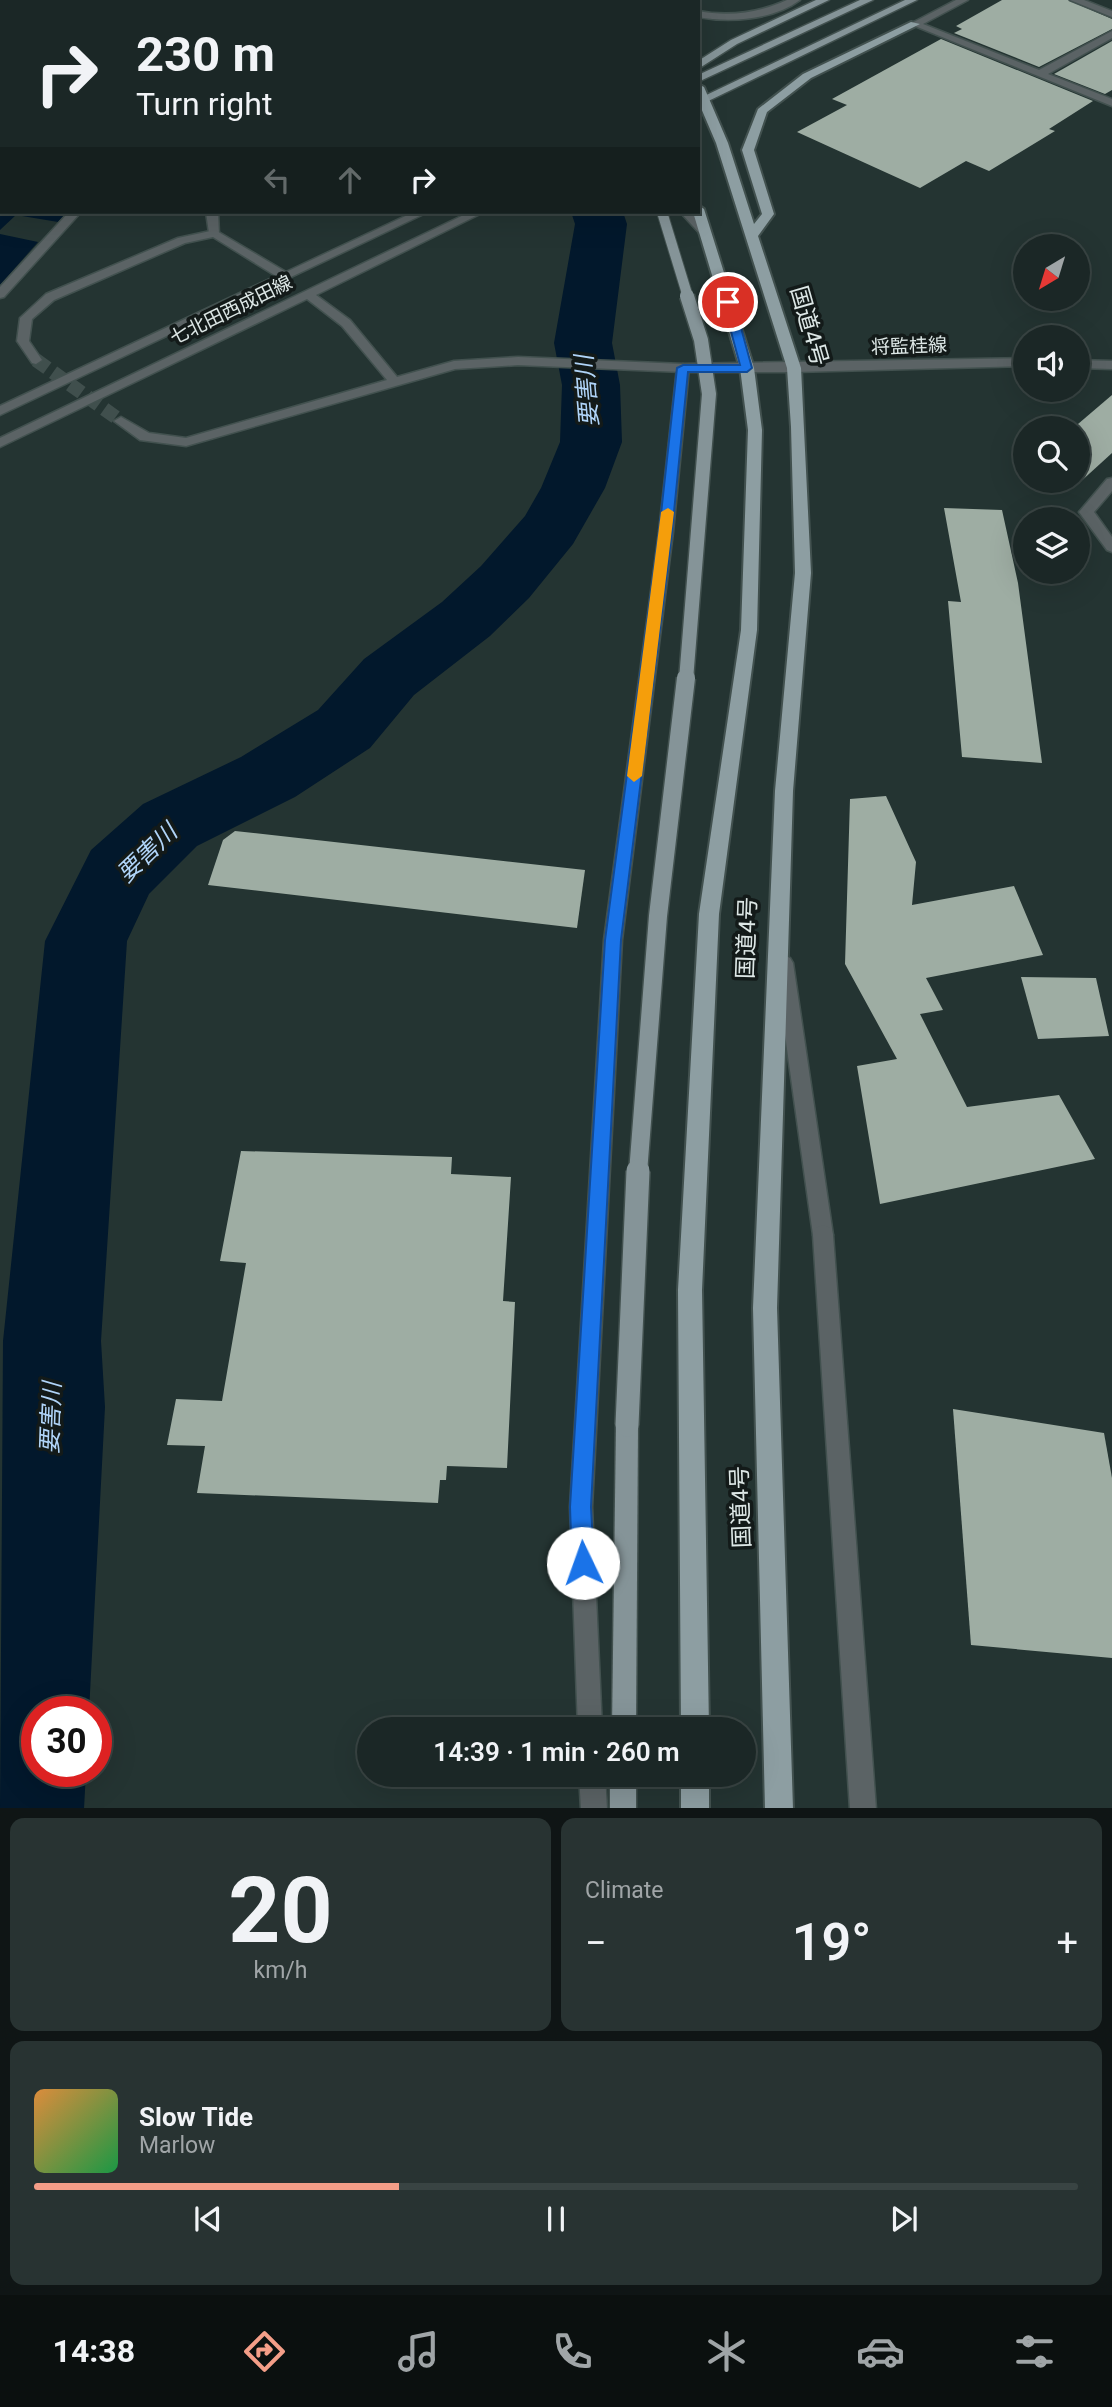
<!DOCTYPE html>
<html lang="en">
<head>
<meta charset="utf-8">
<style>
	body { margin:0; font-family:Roboto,"Noto Sans JP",sans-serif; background:#283332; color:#f1f3f6; height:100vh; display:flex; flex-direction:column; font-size:26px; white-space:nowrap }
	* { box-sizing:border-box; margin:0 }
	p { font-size:23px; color:#a0a5a7 }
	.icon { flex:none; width:38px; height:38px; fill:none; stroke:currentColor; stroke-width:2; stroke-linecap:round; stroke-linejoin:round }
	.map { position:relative; height:1808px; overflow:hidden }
	.sheet { display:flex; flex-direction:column; gap:10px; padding:10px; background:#0f1515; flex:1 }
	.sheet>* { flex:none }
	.guide { position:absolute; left:0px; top:0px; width:700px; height:214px; box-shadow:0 7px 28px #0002,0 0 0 2px #394443; background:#1b2726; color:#f1f3f6; overflow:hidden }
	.needle { width:46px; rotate:218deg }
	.fabs { position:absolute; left:1013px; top:234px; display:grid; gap:14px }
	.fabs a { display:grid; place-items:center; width:77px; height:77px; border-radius:50%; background:#1b2726; box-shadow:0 7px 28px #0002,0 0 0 2px #394443; font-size:35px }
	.speed { position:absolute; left:21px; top:1696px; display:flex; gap:14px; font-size:35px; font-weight:700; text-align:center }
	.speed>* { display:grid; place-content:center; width:91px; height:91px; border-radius:50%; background:#1b2726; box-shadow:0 7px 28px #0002,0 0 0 2px #394443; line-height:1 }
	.speed .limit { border:10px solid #d22; background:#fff; color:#111 }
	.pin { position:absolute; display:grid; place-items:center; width:60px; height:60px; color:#fff; margin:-30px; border:4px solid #fff; border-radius:50%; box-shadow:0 2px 7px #0007 }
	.me { position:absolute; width:77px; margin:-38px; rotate:357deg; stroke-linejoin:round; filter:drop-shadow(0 0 5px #0008) }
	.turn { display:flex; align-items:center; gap:24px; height:147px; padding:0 21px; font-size:32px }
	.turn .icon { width:91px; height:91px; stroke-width:2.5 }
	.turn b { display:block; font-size:49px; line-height:60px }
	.lanes { display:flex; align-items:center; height:66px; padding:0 21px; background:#0003; justify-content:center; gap:35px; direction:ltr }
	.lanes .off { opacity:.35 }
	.big { font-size:52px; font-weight:600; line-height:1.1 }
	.sheet .card { flex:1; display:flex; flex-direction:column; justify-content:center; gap:10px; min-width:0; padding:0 24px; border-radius:14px; background:#283332 }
	.sheet .dial { align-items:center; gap:0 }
	.dial b { font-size:91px; line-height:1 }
	.song { display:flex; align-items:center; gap:21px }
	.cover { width:84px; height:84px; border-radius:10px; background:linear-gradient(135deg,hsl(30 70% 55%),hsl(140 70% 35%)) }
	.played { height:7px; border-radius:4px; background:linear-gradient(90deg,#f49e88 35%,#394443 35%) }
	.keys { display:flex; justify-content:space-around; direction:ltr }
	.heat { display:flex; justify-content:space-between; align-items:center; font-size:38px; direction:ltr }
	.sheet .tiles { flex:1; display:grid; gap:10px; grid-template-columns:1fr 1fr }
	.card:last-child { grid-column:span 2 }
	.trip { position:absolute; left:357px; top:1717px; width:399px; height:70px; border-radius:35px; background:#1b2726; box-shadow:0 7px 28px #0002,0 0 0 2px #394443; font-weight:600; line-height:70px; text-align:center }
	.menu { display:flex; height:112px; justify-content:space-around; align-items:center; background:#0b100f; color:#a0a5a7 }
	.menu .icon { width:49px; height:49px }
	.menu .selected { color:#f49e88 }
	.menu b { font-size:32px; color:#f1f3f6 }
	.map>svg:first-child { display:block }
	.water { fill:#02182c }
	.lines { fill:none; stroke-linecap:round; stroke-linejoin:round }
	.river { fill:#02182c; fill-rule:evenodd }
	.building { fill:#9eada3 }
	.tertiary-tunnel { stroke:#404f4d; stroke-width:14; stroke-dasharray:14 7; stroke-linecap:butt }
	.service-casing { stroke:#42514f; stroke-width:3 }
	.minor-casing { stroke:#42514f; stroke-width:3 }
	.tertiary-casing { stroke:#42514f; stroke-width:3 }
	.primary-casing { stroke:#42514f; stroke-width:3 }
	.trunk-casing { stroke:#42514f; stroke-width:4 }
	.service { fill:#5b6365; fill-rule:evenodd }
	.minor { fill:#5b6365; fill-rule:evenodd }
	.tertiary { fill:#5b6365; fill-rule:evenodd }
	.primary { fill:#859498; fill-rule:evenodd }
	.trunk { fill:#8d9ea2; fill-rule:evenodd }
	.primary-bridge-far3-casing { stroke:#42514f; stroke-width:12; stroke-linecap:butt }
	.primary-bridge-far2-casing { stroke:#42514f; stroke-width:17; stroke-linecap:butt }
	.primary-bridge-far1-casing { stroke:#42514f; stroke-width:21; stroke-linecap:butt }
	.primary-bridge-casing { stroke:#42514f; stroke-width:26; stroke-linecap:butt }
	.primary-bridge-far3 { stroke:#859498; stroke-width:10 }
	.primary-bridge-far2 { stroke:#859498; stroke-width:14 }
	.primary-bridge-far1 { stroke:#859498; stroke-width:18 }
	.primary-bridge { stroke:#859498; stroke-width:23 }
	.route { fill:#1a73e8; stroke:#114b97; stroke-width:2 }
	.slow { fill:#f59e0b }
	.labels { text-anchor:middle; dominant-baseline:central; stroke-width:7; stroke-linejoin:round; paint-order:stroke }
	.far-street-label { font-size:19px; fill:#dde7e6; stroke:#131a19 }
	.street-label { font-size:23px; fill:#dde7e6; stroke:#131a19 }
	.water-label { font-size:24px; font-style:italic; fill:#b0d4f8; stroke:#131a19 }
</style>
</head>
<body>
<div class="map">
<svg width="1112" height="1809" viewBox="0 0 1112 1809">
	<rect width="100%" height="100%" fill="#243432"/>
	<g class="water">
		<path d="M 0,130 L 2,212 L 67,212 L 58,222 L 16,215 L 0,230 Z"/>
		<path d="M 0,234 L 38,242 L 0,285 Z"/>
	</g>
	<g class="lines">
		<g class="river">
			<path d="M 512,0 L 554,0 L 511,2 Z"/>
			<path d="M 571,212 L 623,212 L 627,224 L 612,343 L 620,385 L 622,442 L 605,488 L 573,544 L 529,598 L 490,636 L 414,695 L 370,748 L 295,797 L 197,846 L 149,894 L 127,941 L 101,1341 L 105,1407 L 89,1712 L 37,1712 L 37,1771 L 86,1771 L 84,1809 L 0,1809 L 3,1341 L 45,941 L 91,850 L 143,804 L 241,757 L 318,710 L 364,659 L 442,602 L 481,566 L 525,516 L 541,488 L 560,442 L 562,385 L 554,343 L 575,224 Z"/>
		</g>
	</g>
	<g class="building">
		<path d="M 1002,0 L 1068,0 L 1112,19 L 1112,29 L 1039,67 L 954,33 L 962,29 L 956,26 Z"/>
		<path d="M 941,39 L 1093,101 L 1049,129 L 1055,131 L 989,171 L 966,161 L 920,188 L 797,132 L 847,105 L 832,99 Z"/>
		<path d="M 1112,41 L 1112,90 L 1105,94 L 1054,74 Z"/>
		<path d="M 1112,395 L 1112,453 L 1078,484 L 1078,424 Z"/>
		<path d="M 944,508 L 1002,510 L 1018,583 L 1042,763 L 962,757 L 948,601 L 961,602 Z"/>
		<path d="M 886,796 L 916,862 L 912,905 L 1014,886 L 1043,955 L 926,978 L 943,1010 L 920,1014 L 967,1107 L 1059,1095 L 1095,1159 L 880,1204 L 857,1066 L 897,1059 L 845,964 L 850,799 Z"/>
		<path d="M 235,831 L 585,870 L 577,928 L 208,885 L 223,840 Z"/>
		<path d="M 1021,977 L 1096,978 L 1109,1036 L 1038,1039 Z"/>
		<path d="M 241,1151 L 452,1157 L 451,1174 L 511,1177 L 503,1301 L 515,1302 L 507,1468 L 447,1466 L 446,1480 L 440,1480 L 438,1503 L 197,1493 L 205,1446 L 167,1445 L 176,1399 L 222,1401 L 246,1263 L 220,1261 Z"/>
		<path d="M 953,1409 L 1104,1433 L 1112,1478 L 1112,1658 L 971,1645 Z"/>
	</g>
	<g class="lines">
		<path class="tertiary-tunnel" d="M 36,360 L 121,421"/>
		<g class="service-casing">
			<g id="service">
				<path d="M 69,212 L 81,212 L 4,297 L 0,298 L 0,287 Z"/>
				<path d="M 206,212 L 218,212 L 219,235 L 209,233 Z"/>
			</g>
		</g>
		<g class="minor-casing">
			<g id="minor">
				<path d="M 670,0 L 680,0 L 681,2 L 672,2 Z"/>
				<path d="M 787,0 L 800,0 C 773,20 730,23 698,17 L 698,11 C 730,17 758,13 787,0 Z"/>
				<path d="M 956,0 L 968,0 L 923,24 L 1039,70 L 1112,31 L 1112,38 L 1048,74 L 1112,99 L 1112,106 L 910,24 Z"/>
				<path d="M 1070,0 L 1084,0 L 1112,11 L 1112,17 Z"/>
				<path d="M 683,364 L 689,368 L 673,532 L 622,940 L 592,1507 L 602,1729 L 578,1729 L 570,1507 L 604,940 L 659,532 L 677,368 Z"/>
				<path d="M 1112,478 L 1112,491 L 1094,512 L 1112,537 L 1112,552 L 1107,550 L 1079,512 L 1107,479 Z"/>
				<path d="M 784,955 L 790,958 L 793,963 L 833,1235 L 830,1242 L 823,1245 L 816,1242 L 813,1235 L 775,963 L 778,958 Z"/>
				<path d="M 579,1774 L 605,1774 L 607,1809 L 581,1809 Z"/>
			</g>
		</g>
		<g class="tertiary-casing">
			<g id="tertiary">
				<path d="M 414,212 L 428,212 L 0,415 L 0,406 L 276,276 L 213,237 L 185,243 L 54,300 L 32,319 L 29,341 L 42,360 L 36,364 L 32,363 L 17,341 L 20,318 L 46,294 L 178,238 L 215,230 L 286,272 Z"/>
				<path d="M 470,212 L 484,212 L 316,295 L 350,320 L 397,377 L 454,361 L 518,357 L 683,364 L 1026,358 L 1026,366 L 794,372 L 683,372 L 518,365 L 455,369 L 186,446 L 140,440 L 114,421 L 121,417 L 149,433 L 186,438 L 387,380 L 342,326 L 307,299 L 0,447 L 0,438 Z"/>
				<path d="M 680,212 L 691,212 L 711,233 L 711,237 L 703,237 Z"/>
				<path d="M 1078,360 L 1112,361 L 1112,369 L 1078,368 Z"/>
				<path d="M 823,1225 L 830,1228 L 833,1235 L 876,1809 L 850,1809 L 813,1235 L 816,1228 Z"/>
			</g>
		</g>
		<g class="primary-casing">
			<g id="primary">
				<path d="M 816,0 L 829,0 L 737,44 L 698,69 L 698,61 L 731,40 Z"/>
				<path d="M 860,0 L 873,0 L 698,82 L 698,75 Z"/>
				<path d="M 905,0 L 917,0 L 698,106 L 698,99 Z"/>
				<path d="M 627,1414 L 635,1417 L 638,1425 L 636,1729 L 612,1729 L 616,1425 L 619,1417 Z"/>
				<rect x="610" y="1774" width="26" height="35"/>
			</g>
		</g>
		<g class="trunk-casing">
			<g id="trunk">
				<rect x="613" y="0" width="10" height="2"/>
				<rect x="656" y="0" width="10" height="2"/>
				<path d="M 911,22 L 920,24 L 811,78 L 767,112 L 754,150 L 774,214 L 758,236 L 801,368 L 811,573 L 793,791 L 777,1308 L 793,1809 L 765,1809 L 753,1308 L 775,791 L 795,573 L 791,427 L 787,368 L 716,143 L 698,101 L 698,84 L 704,87 L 728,143 L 754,224 L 762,214 L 742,150 L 758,109 L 803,74 Z"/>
				<path d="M 698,205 L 704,209 L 754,368 L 762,430 L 757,630 L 719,914 L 702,1290 L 709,1729 L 681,1729 L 678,1290 L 699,914 L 741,630 L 748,430 L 740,368 L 693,212 L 698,212 Z"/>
				<rect x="681" y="1774" width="28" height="35"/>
			</g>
		</g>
		<use href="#service" class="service"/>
		<use href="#minor" class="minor"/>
		<use href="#tertiary" class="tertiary"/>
		<use href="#primary" class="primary"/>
		<use href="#trunk" class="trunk"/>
		<g class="primary-bridge-far3-casing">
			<path id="primary-bridge-far3" d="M 662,212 L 688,297"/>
		</g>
		<g class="primary-bridge-far2-casing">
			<path id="primary-bridge-far2" d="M 686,680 L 709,394 L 701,340 L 687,296"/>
		</g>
		<g class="primary-bridge-far1-casing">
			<path id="primary-bridge-far1" d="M 638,1173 L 658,916 L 686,678"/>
		</g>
		<g class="primary-bridge-casing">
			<path id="primary-bridge" d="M 627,1425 L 638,1171"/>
		</g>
		<use href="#primary-bridge-far3" class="primary-bridge-far3"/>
		<use href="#primary-bridge-far2" class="primary-bridge-far2"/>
		<use href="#primary-bridge-far1" class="primary-bridge-far1"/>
		<use href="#primary-bridge" class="primary-bridge"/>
	</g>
	<path class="route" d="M 728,299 L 734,302 L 752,368 L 747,372 L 688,372 L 672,532 L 621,940 L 591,1507 L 594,1563 L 591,1570 L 583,1573 L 576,1570 L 572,1563 L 570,1507 L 605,940 L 659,532 L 677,368 L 683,365 L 740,365 L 723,302 Z"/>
	<path class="slow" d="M 668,508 L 674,512 L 642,776 L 634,782 L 627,776 L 661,512 Z"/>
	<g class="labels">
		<g class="far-street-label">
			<text transform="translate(231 310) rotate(-26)">七北田西成田線</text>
			<text transform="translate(909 346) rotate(-2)">将監桂線</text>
		</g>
		<g class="street-label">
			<text transform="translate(809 326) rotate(74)">国道4号</text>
			<text transform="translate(747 938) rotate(-88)">国道4号</text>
			<text transform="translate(741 1507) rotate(-92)">国道4号</text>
		</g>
		<g class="water-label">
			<text transform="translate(587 391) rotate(-95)">要害川</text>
			<text transform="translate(147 853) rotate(-44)">要害川</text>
			<text transform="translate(51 1418) rotate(-88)">要害川</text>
		</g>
	</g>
</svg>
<div class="fabs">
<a><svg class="needle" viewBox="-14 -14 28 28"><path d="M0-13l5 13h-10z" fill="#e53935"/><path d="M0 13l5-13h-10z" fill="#a0a5a7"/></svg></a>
<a><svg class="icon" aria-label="sound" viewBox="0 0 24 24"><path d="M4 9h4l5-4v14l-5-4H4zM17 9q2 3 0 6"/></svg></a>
<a><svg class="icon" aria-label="search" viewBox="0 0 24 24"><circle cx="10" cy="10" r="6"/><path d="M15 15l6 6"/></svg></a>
<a><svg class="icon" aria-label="layers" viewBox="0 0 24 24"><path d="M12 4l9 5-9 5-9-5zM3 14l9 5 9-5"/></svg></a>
</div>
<div class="speed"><div class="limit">30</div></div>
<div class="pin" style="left:728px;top:302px;background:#d93025"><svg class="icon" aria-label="arrive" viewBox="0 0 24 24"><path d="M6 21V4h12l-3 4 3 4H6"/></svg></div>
<svg class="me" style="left:583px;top:1563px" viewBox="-20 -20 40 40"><circle r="19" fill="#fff"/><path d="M0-13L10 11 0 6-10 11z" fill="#1a73e8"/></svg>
<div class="trip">14:39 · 1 min · 260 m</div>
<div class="guide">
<div class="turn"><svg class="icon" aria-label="right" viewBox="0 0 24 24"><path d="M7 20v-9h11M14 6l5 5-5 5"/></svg><div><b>230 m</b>Turn right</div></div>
<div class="lanes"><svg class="icon off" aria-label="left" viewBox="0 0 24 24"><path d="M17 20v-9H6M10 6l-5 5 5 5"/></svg><svg class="icon off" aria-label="ahead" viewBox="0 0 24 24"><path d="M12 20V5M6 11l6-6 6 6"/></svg><svg class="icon" aria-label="right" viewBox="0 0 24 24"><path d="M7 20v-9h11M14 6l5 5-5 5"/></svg></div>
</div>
</div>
<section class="sheet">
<div class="tiles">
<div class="card dial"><b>20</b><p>km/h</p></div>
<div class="card"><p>Climate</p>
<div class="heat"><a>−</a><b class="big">19°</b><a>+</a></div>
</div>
<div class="card">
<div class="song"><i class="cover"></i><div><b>Slow Tide</b><p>Marlow</p></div></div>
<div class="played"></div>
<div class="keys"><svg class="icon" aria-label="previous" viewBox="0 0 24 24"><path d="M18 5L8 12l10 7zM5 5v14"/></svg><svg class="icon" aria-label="pause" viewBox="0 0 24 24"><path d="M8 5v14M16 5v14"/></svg><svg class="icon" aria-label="next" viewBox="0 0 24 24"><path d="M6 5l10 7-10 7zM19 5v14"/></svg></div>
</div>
</div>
</section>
<nav class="menu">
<b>14:38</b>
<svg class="icon selected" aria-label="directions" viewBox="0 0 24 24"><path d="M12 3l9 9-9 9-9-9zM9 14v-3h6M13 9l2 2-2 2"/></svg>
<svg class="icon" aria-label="music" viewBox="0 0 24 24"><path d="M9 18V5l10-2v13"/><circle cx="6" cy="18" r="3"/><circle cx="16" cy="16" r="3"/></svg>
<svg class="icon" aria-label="phone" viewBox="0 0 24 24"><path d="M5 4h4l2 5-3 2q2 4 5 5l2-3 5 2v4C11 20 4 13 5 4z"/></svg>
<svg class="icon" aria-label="climate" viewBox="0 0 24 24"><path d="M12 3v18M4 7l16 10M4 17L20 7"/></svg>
<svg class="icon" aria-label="car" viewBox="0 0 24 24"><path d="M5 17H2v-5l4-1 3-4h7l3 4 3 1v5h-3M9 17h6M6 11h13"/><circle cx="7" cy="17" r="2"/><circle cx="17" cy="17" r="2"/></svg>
<svg class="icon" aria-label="filters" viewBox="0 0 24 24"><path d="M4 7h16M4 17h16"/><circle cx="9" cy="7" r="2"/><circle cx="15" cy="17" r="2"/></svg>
</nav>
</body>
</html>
